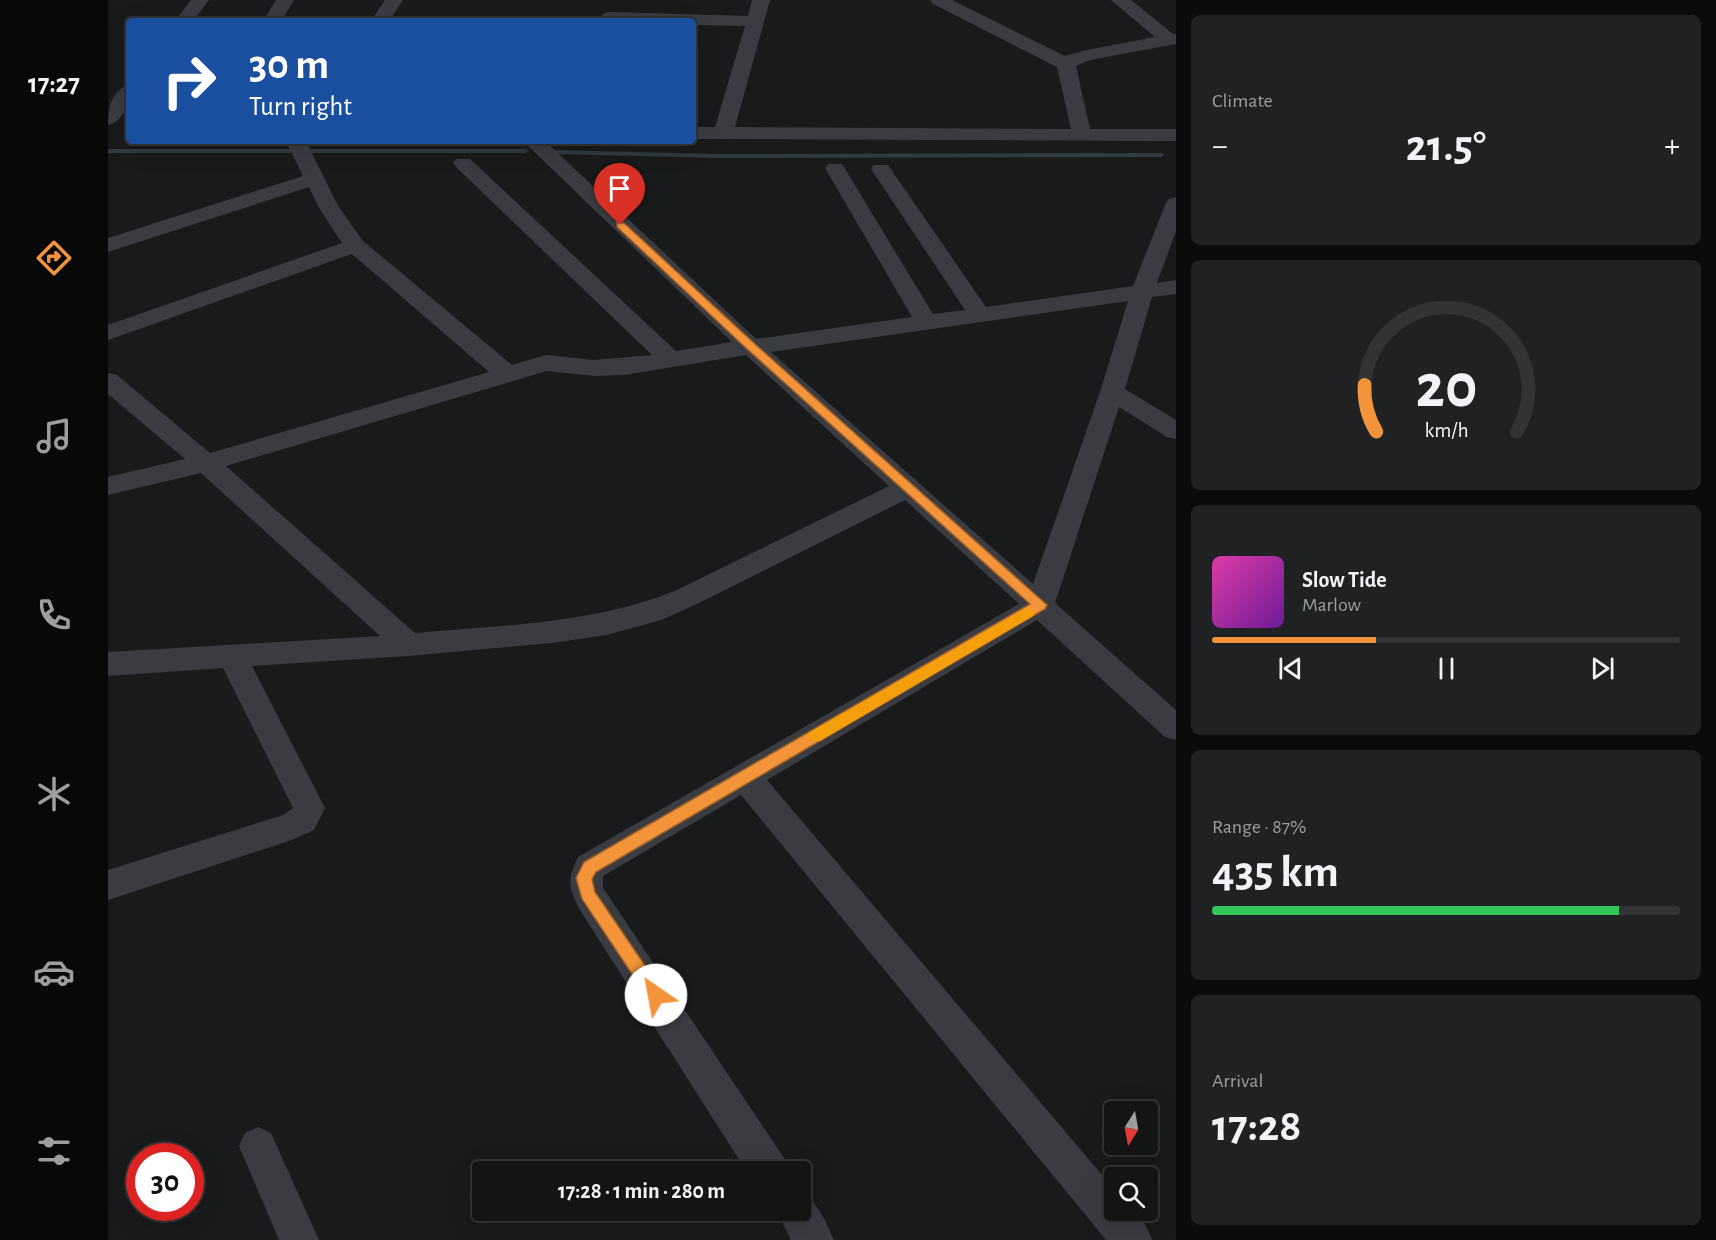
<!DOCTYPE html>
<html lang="en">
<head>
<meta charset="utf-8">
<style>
	body { margin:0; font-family:"Alegreya Sans",sans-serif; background:#202122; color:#f1f3f6; height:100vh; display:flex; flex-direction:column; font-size:22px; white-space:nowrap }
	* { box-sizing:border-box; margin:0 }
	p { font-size:20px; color:#9d9ea0 }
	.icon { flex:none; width:33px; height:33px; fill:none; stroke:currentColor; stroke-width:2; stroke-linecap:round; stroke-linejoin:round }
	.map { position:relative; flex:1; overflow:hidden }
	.side { display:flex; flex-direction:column; gap:15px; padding:15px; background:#0a0b0b; width:540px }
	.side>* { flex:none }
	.banner { position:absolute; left:18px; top:18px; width:570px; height:126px; border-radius:6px; box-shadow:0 6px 24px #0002,0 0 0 2px #323334; background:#1a4fa0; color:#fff; overflow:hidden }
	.needle { width:39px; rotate:191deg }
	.buttons { position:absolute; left:996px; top:1101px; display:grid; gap:12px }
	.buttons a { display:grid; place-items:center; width:54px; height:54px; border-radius:6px; background:#131414; box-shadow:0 6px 24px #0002,0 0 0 2px #323334; font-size:30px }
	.speed { position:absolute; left:18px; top:1143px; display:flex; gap:12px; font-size:30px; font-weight:700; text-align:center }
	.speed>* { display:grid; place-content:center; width:78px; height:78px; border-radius:50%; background:#131414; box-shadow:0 6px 24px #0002,0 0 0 2px #323334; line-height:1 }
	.speed .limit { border:9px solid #d22; background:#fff; color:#111 }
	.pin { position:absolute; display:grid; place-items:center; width:51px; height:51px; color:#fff; margin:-62px -26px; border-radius:50% 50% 50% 0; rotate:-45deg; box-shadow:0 0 6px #0007 }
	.pin .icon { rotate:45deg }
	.me { position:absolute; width:66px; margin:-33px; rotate:327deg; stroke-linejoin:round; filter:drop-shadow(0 0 4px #0008) }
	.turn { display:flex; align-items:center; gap:21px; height:126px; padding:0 24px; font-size:27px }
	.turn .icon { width:78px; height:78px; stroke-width:2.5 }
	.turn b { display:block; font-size:42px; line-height:51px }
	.big { font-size:45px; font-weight:700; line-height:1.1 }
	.side .card { flex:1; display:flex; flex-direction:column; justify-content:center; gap:9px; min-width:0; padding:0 21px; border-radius:9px; background:#202122 }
	.side .dial { align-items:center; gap:0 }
	.dial svg { height:156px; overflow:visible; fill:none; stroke:#323334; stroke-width:7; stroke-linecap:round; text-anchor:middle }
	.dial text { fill:#f1f3f6; stroke:none }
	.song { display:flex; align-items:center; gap:18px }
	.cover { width:72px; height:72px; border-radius:9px; background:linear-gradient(135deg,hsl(320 70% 55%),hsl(280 70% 35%)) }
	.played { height:6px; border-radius:3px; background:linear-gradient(90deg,#f3943a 35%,#323334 35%) }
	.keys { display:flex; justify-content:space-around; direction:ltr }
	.heat { display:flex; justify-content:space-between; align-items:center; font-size:33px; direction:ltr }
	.charge { height:9px; border-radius:4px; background:linear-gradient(90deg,#34c759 87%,#323334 0) }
	.trip { position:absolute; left:364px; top:1161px; width:339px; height:60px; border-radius:6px; background:#131414; box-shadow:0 6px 24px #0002,0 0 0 2px #323334; font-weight:700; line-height:60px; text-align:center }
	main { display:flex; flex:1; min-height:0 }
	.dock { display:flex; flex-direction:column; width:108px; justify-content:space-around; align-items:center; background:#080808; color:#9d9ea0 }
	.dock .icon { width:42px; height:42px }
	.dock .selected { color:#f3943a }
	.dock b { font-size:27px; color:#f1f3f6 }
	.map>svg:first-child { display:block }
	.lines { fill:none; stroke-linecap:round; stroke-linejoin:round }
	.stream { fill:#2f3b40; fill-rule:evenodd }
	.minor { fill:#3a3c41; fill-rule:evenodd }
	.route { fill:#f3943a; stroke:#9e6026; stroke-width:1.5 }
	.slow { fill:#f59e0b }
</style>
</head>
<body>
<main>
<nav class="dock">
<b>17:27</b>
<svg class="icon selected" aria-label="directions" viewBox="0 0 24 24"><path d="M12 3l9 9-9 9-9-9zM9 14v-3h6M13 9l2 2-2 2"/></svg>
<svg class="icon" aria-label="music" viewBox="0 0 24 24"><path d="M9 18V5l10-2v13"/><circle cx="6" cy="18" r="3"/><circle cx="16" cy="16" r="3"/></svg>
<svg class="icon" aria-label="phone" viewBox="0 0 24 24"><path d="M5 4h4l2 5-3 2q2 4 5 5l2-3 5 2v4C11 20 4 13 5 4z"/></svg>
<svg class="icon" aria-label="climate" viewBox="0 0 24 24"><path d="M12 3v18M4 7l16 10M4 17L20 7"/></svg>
<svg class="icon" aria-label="car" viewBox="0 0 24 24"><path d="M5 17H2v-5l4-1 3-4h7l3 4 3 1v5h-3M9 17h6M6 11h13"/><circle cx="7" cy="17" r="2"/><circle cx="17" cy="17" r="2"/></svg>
<svg class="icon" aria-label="filters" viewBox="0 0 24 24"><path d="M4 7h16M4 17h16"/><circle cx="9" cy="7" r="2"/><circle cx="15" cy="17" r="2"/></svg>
</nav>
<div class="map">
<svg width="1068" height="1240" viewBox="0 0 1068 1240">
	<rect width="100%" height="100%" fill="#191a1b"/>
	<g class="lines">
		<g class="stream">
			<path d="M 0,149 L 417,149 L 421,151 L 417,153 L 0,153 Z"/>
			<path d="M 443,150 L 611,154 L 1053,153 L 1057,155 L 1053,157 L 611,158 L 446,154 L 442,152 Z"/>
		</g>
		<g class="minor">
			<path d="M 83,0 L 101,0 L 85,21 L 67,21 Z"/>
			<path d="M 168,0 L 186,0 L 173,21 L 155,21 Z"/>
			<path d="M 277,0 L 295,0 L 281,21 L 263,21 Z"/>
			<path d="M 644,0 L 662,0 L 627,127 L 963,129 L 949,67 L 825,4 L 822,0 L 844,0 L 957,56 L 979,50 L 1047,37 L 1003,0 L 1023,0 L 1065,34 L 1068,34 L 1068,44 L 982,60 L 968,66 L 982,129 L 1068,129 L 1068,141 L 585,139 L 585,127 L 607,127 L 637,26 L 585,25 L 585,21 L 497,21 L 493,17 L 496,13 L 502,12 L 640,16 Z"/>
			<path d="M 21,85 C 21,101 18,120 0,125 C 0,109 3,90 21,85 Z"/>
			<path d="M 178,141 L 198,141 L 230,206 L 255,241 L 404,365 L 438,355 L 486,360 L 544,355 L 348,167 L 345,163 L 348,159 L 362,159 L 568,351 L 624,342 L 415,141 L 437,141 L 648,339 L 804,317 L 717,168 L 720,164 L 734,164 L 825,314 L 857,310 L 763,169 L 766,165 L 780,165 L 878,307 L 1025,286 L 1058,203 L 1061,199 L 1068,197 L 1068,231 L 1049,283 L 1068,280 L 1068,294 L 1044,297 L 1017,389 L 1068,420 L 1068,439 L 1059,437 L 1011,407 L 947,603 L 1068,710 L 1068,740 L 1057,737 L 929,620 L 659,780 L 1006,1189 L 1006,1210 L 1025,1210 L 1038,1226 L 1044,1240 L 998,1240 L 633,795 L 495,876 L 495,888 L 676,1158 L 681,1172 L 639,1172 L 472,910 C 460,887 459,880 470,857 L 911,604 L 797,500 L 589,604 L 553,620 L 499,635 L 444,643 L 301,656 L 144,666 L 217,808 L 206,830 L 184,840 L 0,900 L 0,870 L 175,815 L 185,808 L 115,668 L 0,676 L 0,652 L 272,636 L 93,473 L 0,495 L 0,477 L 77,459 L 0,394 L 0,373 L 9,375 L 102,453 L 381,372 L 244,254 L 0,340 L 0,325 L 234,243 L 210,206 L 201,187 L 0,252 L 0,238 L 195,176 ZM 1020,301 L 992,392 L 925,584 L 663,352 ZM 638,355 L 781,486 L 569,590 C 485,624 396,625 307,633 L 118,466 L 439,371 L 486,376 L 516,375 Z"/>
			<path d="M 150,1127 L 163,1133 L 211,1240 L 171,1240 L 131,1146 L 137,1133 Z"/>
			<path d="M 693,1193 C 709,1200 719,1224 726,1240 L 683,1240 L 668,1210 L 693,1210 Z"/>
		</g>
	</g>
	<path class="route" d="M 509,223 L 516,223 L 647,344 L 939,605 L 937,609 L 488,872 L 484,879 L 487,892 L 553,989 L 556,995 L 553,1001 L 548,1003 L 542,1001 L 474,899 L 468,878 L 476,862 L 922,604 L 639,349 L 509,227 Z"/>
	<path class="slow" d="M 920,607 L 927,612 L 925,616 L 712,741 L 702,741 L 699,736 L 702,732 Z"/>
</svg>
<div class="buttons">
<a><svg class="needle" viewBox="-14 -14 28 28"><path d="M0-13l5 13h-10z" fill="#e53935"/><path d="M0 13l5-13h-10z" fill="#9d9ea0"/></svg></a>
<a><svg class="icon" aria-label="search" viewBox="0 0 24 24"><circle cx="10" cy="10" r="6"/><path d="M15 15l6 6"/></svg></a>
</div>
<div class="speed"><div class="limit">30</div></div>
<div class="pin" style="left:512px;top:225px;background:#d93025"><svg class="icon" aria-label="arrive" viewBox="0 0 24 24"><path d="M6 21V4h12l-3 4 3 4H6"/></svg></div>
<svg class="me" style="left:548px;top:995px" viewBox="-20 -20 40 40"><circle r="19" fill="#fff"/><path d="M0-13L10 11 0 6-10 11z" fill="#f3943a"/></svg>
<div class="trip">17:28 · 1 min · 280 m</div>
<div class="banner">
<div class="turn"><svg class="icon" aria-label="right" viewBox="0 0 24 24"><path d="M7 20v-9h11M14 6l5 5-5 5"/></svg><div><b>30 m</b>Turn right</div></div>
</div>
</div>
<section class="side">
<div class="card"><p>Climate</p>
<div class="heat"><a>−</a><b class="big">21.5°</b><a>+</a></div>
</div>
<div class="card dial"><svg viewBox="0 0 100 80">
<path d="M14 69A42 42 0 1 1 86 69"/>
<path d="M14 69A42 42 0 0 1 8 45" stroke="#f3943a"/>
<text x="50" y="56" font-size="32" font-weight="700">20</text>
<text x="50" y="72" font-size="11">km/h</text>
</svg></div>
<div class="card">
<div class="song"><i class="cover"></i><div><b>Slow Tide</b><p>Marlow</p></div></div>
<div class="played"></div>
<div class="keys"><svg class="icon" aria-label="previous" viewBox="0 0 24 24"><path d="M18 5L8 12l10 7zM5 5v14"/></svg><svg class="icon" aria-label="pause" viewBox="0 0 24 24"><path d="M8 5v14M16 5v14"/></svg><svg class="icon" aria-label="next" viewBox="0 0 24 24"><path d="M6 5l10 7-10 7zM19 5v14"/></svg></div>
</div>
<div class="card"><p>Range · 87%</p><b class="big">435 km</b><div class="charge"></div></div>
<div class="card"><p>Arrival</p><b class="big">17:28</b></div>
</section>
</main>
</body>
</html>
